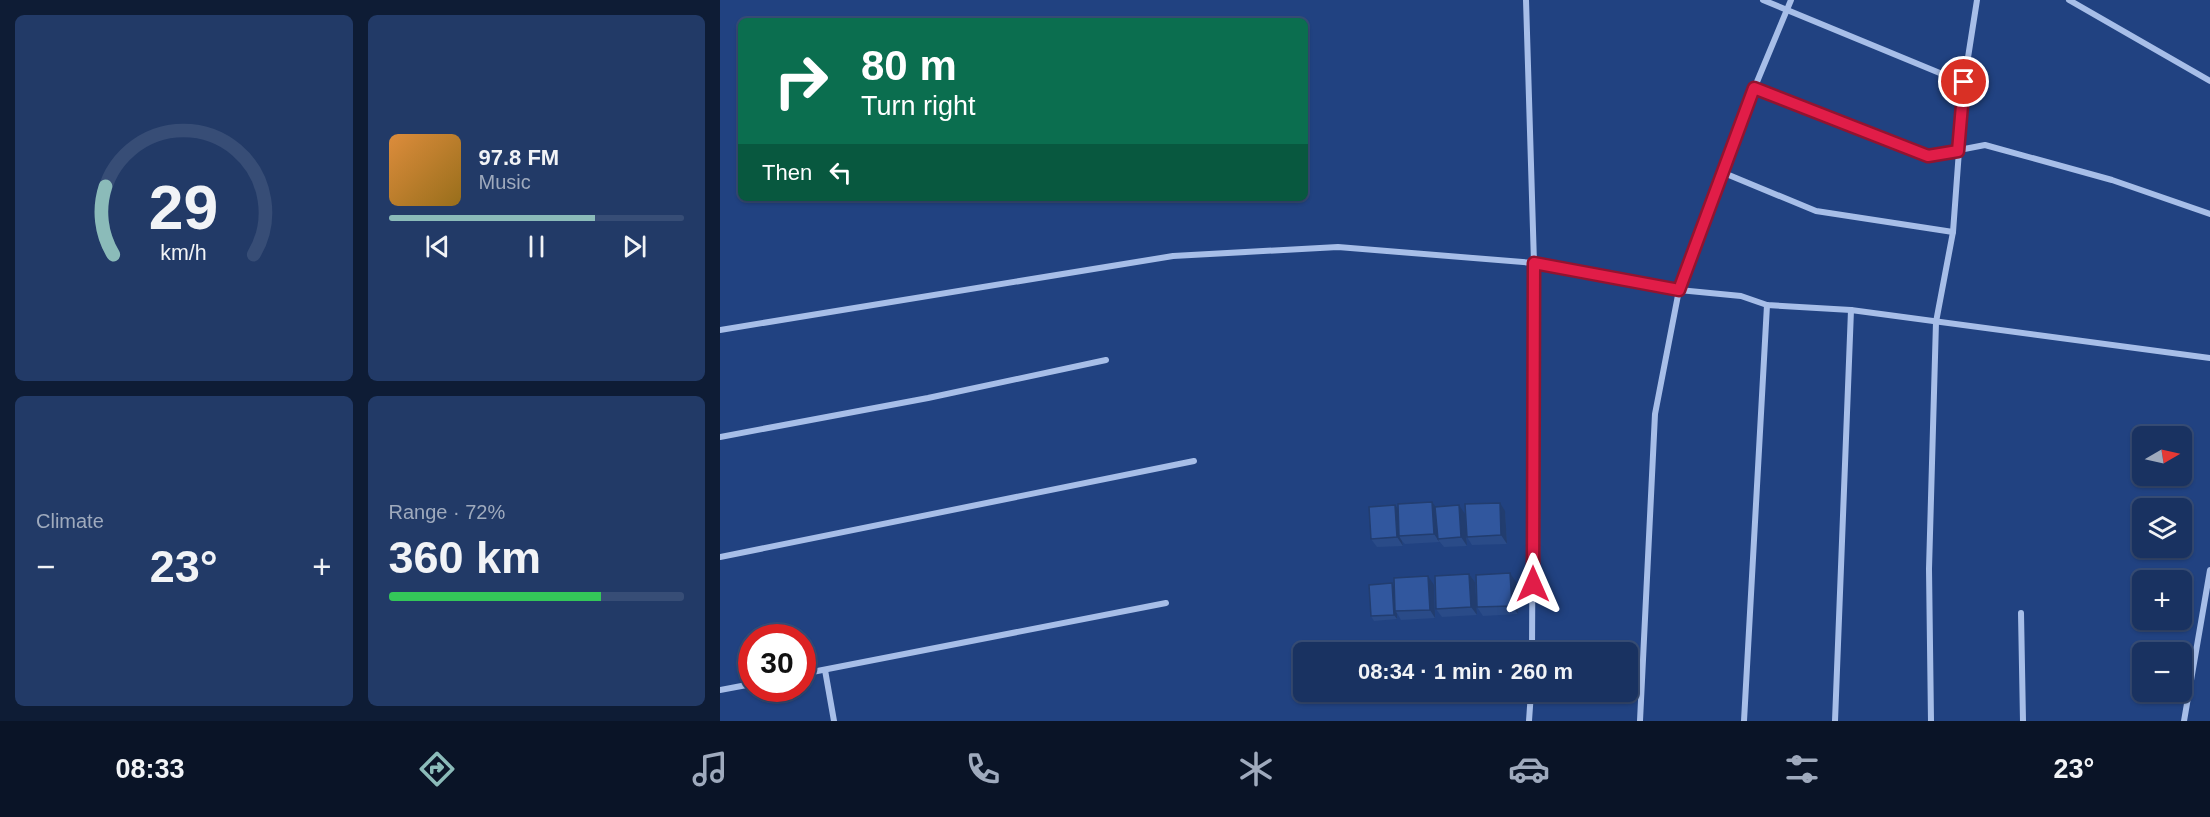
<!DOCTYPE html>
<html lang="en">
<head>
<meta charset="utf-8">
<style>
	body { margin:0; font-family:Arial,sans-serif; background:#223a67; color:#f1f3f6; height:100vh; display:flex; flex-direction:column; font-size:22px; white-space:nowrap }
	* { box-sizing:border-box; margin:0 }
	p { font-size:20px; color:#9faabd }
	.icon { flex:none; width:33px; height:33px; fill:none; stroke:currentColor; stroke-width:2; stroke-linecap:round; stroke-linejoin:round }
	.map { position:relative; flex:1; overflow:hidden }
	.side { display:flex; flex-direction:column; gap:15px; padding:15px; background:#0e1c35; width:720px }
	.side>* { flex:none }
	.banner { position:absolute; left:18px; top:18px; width:570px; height:183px; border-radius:9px; box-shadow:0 2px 4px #0004,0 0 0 2px #374d76; background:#0b6e4f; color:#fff; overflow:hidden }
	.needle { width:39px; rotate:81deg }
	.fabs { position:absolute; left:1412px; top:426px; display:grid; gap:12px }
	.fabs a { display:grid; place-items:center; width:60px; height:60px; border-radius:9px; background:#193261; box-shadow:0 2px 4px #0004,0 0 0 2px #374d76; font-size:30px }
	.speed { position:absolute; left:18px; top:624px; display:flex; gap:12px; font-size:30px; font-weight:700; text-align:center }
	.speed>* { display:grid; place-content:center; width:78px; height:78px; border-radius:50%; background:#193261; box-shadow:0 2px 4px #0004,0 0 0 2px #374d76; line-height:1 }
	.speed .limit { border:9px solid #d22; background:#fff; color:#111 }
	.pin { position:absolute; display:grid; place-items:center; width:51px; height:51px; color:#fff; margin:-26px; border:3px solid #fff; border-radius:50%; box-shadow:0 2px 6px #0007 }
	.me { position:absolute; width:66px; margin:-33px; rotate:0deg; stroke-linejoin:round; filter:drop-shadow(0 0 4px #0008) }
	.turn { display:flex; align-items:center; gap:21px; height:126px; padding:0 24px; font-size:27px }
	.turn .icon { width:78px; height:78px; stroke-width:2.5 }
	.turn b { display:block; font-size:42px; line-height:51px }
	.then { display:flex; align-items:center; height:57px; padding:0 24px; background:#0003; gap:12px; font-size:22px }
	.big { font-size:45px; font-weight:800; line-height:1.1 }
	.side .widget { flex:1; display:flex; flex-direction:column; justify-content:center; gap:9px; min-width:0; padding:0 21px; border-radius:9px; background:#223a67 }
	.side .dial { align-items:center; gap:0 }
	.dial svg { height:156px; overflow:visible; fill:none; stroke:#374d76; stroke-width:7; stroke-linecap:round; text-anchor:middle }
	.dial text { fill:#f1f3f6; stroke:none }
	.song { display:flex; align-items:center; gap:18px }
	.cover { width:72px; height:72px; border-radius:9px; background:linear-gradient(135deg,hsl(30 70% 55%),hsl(40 70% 35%)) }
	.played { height:6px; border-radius:3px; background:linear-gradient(90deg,#8bbbb9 70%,#374d76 70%) }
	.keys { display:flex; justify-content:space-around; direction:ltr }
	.heat { display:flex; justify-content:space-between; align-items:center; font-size:33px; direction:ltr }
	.charge { height:9px; border-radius:4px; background:linear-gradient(90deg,#34c759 72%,#374d76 0) }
	.side .tiles { flex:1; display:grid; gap:15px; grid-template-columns:repeat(2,1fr) }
	.trip { position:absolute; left:573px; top:642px; width:345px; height:60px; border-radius:9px; background:#193261; box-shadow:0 2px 4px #0004,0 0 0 2px #374d76; font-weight:800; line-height:60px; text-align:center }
	.tab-bar { display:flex; height:96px; justify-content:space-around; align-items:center; background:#0a1427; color:#9faabd }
	.tab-bar .icon { width:42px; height:42px }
	.tab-bar .selected { color:#8bbbb9 }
	.tab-bar b { font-size:27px; color:#f1f3f6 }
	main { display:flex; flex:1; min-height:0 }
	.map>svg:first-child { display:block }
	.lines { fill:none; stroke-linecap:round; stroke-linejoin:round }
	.minor { stroke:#a7bee8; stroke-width:6 }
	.wall { fill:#2a4b88 }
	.shaded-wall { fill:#223d6f }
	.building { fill:#31579e; stroke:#223d6f; stroke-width:1.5 }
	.route-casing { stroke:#92132f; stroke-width:15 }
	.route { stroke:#e11d48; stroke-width:10 }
</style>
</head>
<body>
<main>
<section class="side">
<div class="tiles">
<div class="widget dial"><svg viewBox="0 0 100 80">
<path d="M14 69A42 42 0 1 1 86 69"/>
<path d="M14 69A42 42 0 0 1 10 34" stroke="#8bbbb9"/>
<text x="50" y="56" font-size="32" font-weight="700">29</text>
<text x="50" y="72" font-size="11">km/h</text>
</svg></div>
<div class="widget">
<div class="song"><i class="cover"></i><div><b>97.8 FM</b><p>Music</p></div></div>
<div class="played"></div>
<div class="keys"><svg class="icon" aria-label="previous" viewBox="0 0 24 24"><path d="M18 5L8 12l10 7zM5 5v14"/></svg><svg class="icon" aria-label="pause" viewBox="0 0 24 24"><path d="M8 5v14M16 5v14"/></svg><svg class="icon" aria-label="next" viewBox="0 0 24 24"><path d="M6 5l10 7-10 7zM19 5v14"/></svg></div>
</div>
<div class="widget"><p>Climate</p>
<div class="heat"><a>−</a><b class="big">23°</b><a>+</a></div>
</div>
<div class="widget"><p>Range · 72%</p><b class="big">360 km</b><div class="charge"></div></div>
</div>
</section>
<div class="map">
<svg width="1490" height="721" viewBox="0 0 1490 721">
	<rect width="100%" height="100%" fill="#214281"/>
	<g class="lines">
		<g class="minor">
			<path d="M 806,0 L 814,263 L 812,652"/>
			<path d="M 1043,0 L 1244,83"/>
			<path d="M 1349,0 L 1490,81"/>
			<path d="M 1034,89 L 1208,156 L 1265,145 L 1392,180 L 1490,214"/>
			<path d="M 1004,173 L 1096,211 L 1233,232"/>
			<path d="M 0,330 L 453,256 L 618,247 L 814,263 L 959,290 L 1021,296 L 1047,305 L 1131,310 L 1490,358"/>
			<path d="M 0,437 L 208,398 L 386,360"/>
			<path d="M 0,557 L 474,461"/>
			<path d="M 1301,613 L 1303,721"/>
			<path d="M 105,670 L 114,721"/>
			<path d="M 82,674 L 446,603"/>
			<path d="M 0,690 L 32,684"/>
			<path d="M 809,721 L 811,692"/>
			<path d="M 920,721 L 935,414 L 959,290 L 1034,89 L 1071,0"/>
			<path d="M 1024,721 L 1047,305"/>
			<path d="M 1115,721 L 1131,310"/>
			<path d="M 1211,721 L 1209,569 L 1216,322 L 1233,232 L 1244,83 L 1257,0"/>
			<path d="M 1464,721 L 1490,570"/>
		</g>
	</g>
	<g class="wall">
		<path d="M 716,507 L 745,514 L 746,536 L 785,511 L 787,544 L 752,545 L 747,537 L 747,546 L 724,547 L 720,542 L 685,544 L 682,541 L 683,546 L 657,547 L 651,539 L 678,510 Z"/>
		<path d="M 749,574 L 755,582 L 757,615 L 722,617 L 716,609 Z"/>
		<path d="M 796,582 L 798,614 L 763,616 L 757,607 Z"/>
		<path d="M 714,585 L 715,618 L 681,620 L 677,613 L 677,619 L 654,621 L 651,616 L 674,586 Z"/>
	</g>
	<g class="shaded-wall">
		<path d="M 712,502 L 718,510 L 718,539 L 720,543 L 714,534 Z"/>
		<path d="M 780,503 L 785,511 L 787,544 L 781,535 Z"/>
		<path d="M 675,505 L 681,513 L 679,536 L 682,541 L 683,546 L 677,537 Z"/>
		<path d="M 739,505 L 745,514 L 747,546 L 741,537 Z"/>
		<path d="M 790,573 L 796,582 L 798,614 L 792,606 Z"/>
		<path d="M 749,574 L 755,582 L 757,615 L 751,607 Z"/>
		<path d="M 708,576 L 714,585 L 715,618 L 710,610 Z"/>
		<path d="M 672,583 L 675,588 L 675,611 L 677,613 L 677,619 L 674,615 Z"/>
	</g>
	<g class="building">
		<path d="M 712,502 L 714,534 L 679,536 L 678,504 Z"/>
		<path d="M 780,503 L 781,535 L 747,537 L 745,504 Z"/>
		<path d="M 675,505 L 677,537 L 651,539 L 649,507 Z"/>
		<path d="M 739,505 L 741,537 L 718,539 L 715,507 Z"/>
		<path d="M 790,573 L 792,606 L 757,607 L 756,575 Z"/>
		<path d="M 749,574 L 751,607 L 716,609 L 715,576 Z"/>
		<path d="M 708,576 L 710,610 L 675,611 L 674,578 Z"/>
		<path d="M 672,583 L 674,615 L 651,616 L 649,585 Z"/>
	</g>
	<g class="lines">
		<g class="route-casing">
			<path id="route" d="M 813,584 L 814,263 L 959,290 L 1034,88 L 1208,156 L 1238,151 L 1244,82"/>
		</g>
		<use href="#route" class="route"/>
	</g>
</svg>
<div class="fabs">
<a><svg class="needle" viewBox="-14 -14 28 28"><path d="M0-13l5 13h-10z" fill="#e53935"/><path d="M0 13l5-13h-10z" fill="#9faabd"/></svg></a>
<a><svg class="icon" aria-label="layers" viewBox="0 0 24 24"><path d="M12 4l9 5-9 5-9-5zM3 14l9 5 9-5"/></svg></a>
<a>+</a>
<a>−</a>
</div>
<div class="speed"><div class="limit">30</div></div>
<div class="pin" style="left:1244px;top:82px;background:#d93025"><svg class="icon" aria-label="arrive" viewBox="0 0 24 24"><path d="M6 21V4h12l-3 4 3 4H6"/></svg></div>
<svg class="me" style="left:813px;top:584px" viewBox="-20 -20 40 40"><path d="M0-17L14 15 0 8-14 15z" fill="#e11d48" stroke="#fff" stroke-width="4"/></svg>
<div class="trip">08:34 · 1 min · 260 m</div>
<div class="banner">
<div class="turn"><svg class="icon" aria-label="right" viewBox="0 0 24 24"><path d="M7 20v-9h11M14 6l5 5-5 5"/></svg><div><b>80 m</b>Turn right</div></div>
<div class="then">Then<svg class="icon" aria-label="left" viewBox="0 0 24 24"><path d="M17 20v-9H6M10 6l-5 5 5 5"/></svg></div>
</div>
</div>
</main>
<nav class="tab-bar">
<b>08:33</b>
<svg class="icon selected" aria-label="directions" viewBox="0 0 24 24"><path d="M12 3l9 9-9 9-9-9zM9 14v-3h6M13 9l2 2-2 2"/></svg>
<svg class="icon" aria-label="music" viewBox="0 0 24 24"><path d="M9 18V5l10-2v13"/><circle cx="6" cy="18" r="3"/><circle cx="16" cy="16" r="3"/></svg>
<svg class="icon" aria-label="phone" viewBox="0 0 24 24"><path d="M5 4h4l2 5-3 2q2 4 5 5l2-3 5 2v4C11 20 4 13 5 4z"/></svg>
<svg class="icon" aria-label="climate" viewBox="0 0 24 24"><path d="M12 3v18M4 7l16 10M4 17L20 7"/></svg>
<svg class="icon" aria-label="car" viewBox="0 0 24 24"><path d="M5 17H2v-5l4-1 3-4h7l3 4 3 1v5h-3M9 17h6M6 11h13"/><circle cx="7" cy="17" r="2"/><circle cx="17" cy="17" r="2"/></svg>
<svg class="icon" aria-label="filters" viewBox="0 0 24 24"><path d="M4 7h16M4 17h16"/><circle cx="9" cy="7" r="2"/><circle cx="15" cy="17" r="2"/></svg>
<b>23°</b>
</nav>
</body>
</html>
